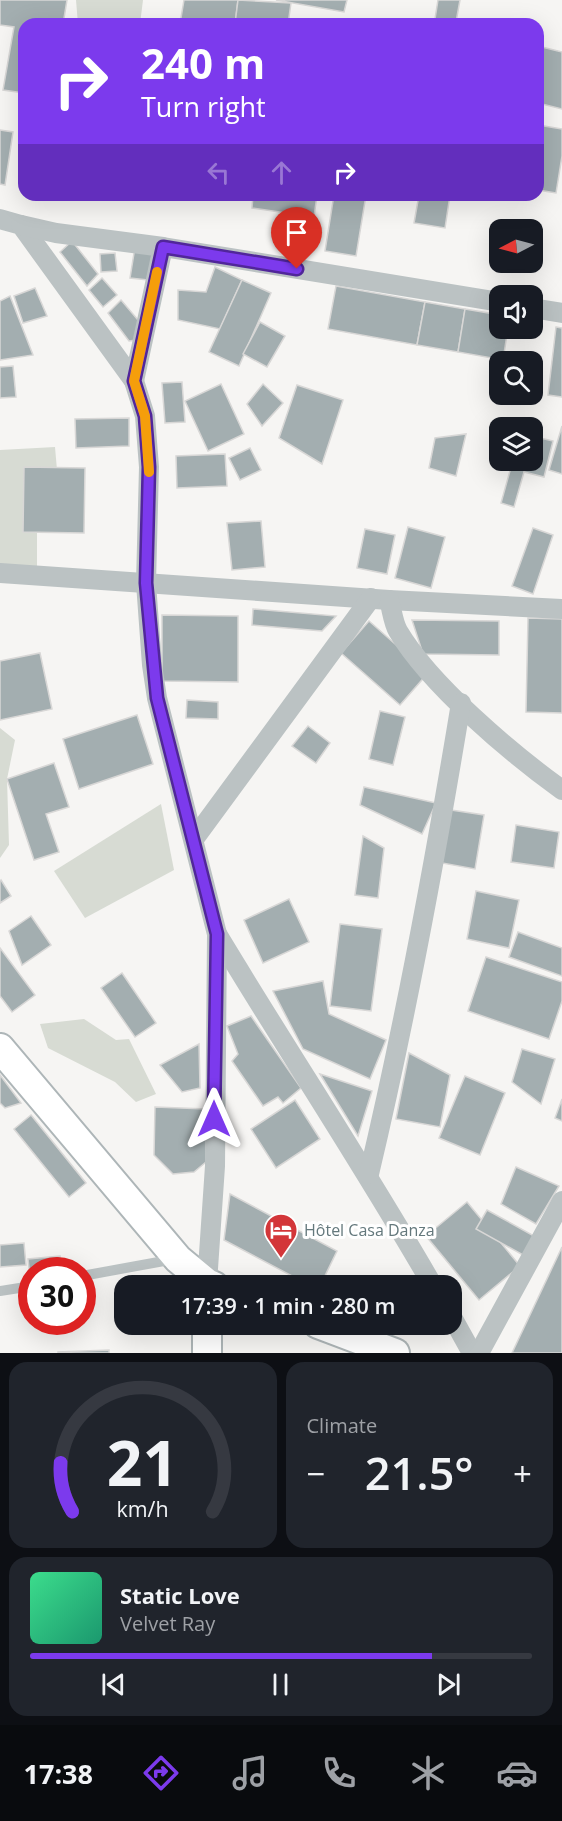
<!DOCTYPE html>
<html lang="en">
<head>
<meta charset="utf-8">
<style>
	body { margin:0; font-family:"Open Sans",sans-serif; background:#20242c; color:#f1f3f6; height:100vh; display:flex; flex-direction:column; font-size:22px; white-space:nowrap }
	* { box-sizing:border-box; margin:0 }
	p { font-size:20px; color:#9ea1a6 }
	.icon { flex:none; width:33px; height:33px; fill:none; stroke:currentColor; stroke-width:2; stroke-linecap:round; stroke-linejoin:round }
	.map { position:relative; height:1353px; overflow:hidden }
	.details { display:flex; flex-direction:column; gap:9px; padding:9px; background:#0d0f14; flex:1 }
	.details>* { flex:none }
	.top-card { position:absolute; left:18px; top:18px; width:526px; height:183px; border-radius:18px; box-shadow:0 6px 24px #0002; background:#7c3aed; color:#fff; overflow:hidden }
	.needle { width:39px; rotate:264deg }
	.buttons { position:absolute; left:489px; top:219px; display:grid; gap:12px }
	.buttons a { display:grid; place-items:center; width:54px; height:54px; border-radius:12px; background:#171b24; box-shadow:0 6px 24px #0002; font-size:30px }
	.speed { position:absolute; left:18px; top:1257px; display:flex; gap:12px; font-size:30px; font-weight:700; text-align:center }
	.speed>* { display:grid; place-content:center; width:78px; height:78px; border-radius:50%; background:#171b24; box-shadow:0 6px 24px #0002; line-height:1 }
	.speed .limit { border:9px solid #d22; background:#fff; color:#111 }
	.pin { position:absolute; display:grid; place-items:center; width:51px; height:51px; color:#fff; margin:-62px -26px; border-radius:50% 50% 50% 0; rotate:-45deg; box-shadow:0 0 6px #0007 }
	.pin .icon { rotate:45deg }
	.me { position:absolute; width:66px; margin:-33px; rotate:0deg; stroke-linejoin:round; filter:drop-shadow(0 0 4px #0008) }
	.turn { display:flex; align-items:center; gap:21px; height:126px; padding:0 24px; font-size:27px }
	.turn .icon { width:78px; height:78px; stroke-width:2.5 }
	.turn b { display:block; font-size:42px; line-height:51px }
	.lanes { display:flex; align-items:center; height:57px; padding:0 24px; background:#0003; justify-content:center; gap:30px; direction:ltr }
	.lanes .off { opacity:.35 }
	.big { font-size:45px; font-weight:600; line-height:1.1 }
	.details .card { flex:1; display:flex; flex-direction:column; justify-content:center; gap:9px; min-width:0; padding:0 21px; border-radius:18px; background:#20242c }
	.details .dial { align-items:center; gap:0 }
	.dial svg { height:156px; overflow:visible; fill:none; stroke:#363941; stroke-width:7; stroke-linecap:round; text-anchor:middle }
	.dial text { fill:#f1f3f6; stroke:none }
	.song { display:flex; align-items:center; gap:18px }
	.cover { width:72px; height:72px; border-radius:9px; background:linear-gradient(135deg,hsl(150 70% 55%),hsl(160 70% 35%)) }
	.played { height:6px; border-radius:3px; background:linear-gradient(90deg,#7c3aed 80%,#363941 80%) }
	.keys { display:flex; justify-content:space-around; direction:ltr }
	.heat { display:flex; justify-content:space-between; align-items:center; font-size:33px; direction:ltr }
	.details .tiles { flex:1; display:grid; gap:9px; grid-template-columns:1fr 1fr }
	.card:last-child { grid-column:span 2 }
	.trip { position:absolute; left:114px; top:1275px; width:348px; height:60px; border-radius:18px; background:#171b24; box-shadow:0 6px 24px #0002; font-weight:600; line-height:60px; text-align:center }
	.menu { display:flex; height:96px; justify-content:space-around; align-items:center; background:#090b0e; color:#9ea1a6 }
	.menu .icon { width:42px; height:42px }
	.menu .selected { color:#7c3aed }
	.menu b { font-size:27px; color:#f1f3f6 }
	.map>svg:first-child { display:block }
	.green { fill:#d7dbd3 }
	.building { fill:#a3aeb0; stroke:#d8d7d6; stroke-width:1.5 }
	.lines { fill:none; stroke-linecap:round; stroke-linejoin:round }
	.secondary-casing { stroke:#aeb6b8; stroke-width:32 }
	.service { stroke:#bbc2c3; stroke-width:10 }
	.minor { stroke:#bbc2c3; stroke-width:20 }
	.secondary { stroke:#fff; stroke-width:28 }
	.route-casing { stroke:#51269a; stroke-width:15 }
	.route { stroke:#7c3aed; stroke-width:10 }
	.slow { stroke:#f59e0b; stroke-width:10 }
	.labels { text-anchor:middle; dominant-baseline:central; stroke-width:6; stroke-linejoin:round; paint-order:stroke }
	.poi-label { font-size:16px; fill:#64787c; stroke:#fff; text-anchor:start }
</style>
</head>
<body>
<div class="map">
<svg width="562" height="1353" viewBox="0 0 562 1353">
	<rect width="100%" height="100%" fill="#f6f5f3"/>
	<g class="green">
		<path d="M 76,0 L 143,0 L 140,24 L 78,24 Z"/>
		<path d="M 55,447 L 57,470 L 37,509 L 37,569 L 0,567 L 0,450 Z"/>
		<path d="M 0,728 L 15,740 L 7,779 L 9,845 L 0,858 Z"/>
		<path d="M 161,804 L 174,870 L 85,918 L 54,871 Z"/>
		<path d="M 84,1019 L 116,1040 L 129,1039 L 156,1094 L 136,1102 L 115,1082 L 48,1048 L 40,1024 Z"/>
	</g>
	<g class="building">
		<path d="M 0,0 L 67,0 L 63,24 L 24,24 L 24,93 L 3,90 L 14,27 L 0,25 Z"/>
		<path d="M 184,0 L 238,0 L 235,24 L 180,24 Z"/>
		<path d="M 238,0 L 291,3 L 288,24 L 235,24 Z"/>
		<path d="M 276,0 L 347,0 L 344,12 Z"/>
		<path d="M 438,0 L 460,0 L 456,22 L 435,19 Z"/>
		<path d="M 538,46 L 562,52 L 562,109 L 538,103 Z"/>
		<path d="M 538,125 L 562,129 L 562,156 L 556,193 L 538,190 Z"/>
		<path d="M 0,130 L 13,132 L 5,185 L 0,184 Z"/>
		<path d="M 253,195 L 317,195 L 314,217 L 252,208 Z"/>
		<path d="M 334,195 L 366,195 L 356,256 L 325,251 Z"/>
		<path d="M 419,195 L 450,195 L 445,228 L 414,223 Z"/>
		<path d="M 72,241 L 98,274 L 87,286 L 60,252 Z"/>
		<path d="M 135,247 L 153,250 L 148,280 L 130,278 Z"/>
		<path d="M 115,253 L 117,271 L 101,272 L 100,254 Z"/>
		<path d="M 215,267 L 242,280 L 220,329 L 178,320 L 178,290 L 206,292 Z"/>
		<path d="M 102,278 L 117,295 L 103,307 L 89,290 Z"/>
		<path d="M 242,280 L 271,293 L 239,366 L 209,352 Z"/>
		<path d="M 336,286 L 425,302 L 417,345 L 328,329 Z"/>
		<path d="M 35,288 L 47,316 L 23,323 L 14,296 Z"/>
		<path d="M 10,296 L 33,355 L 0,360 L 0,301 Z"/>
		<path d="M 121,300 L 138,320 L 137,340 L 129,341 L 108,313 Z"/>
		<path d="M 425,302 L 465,309 L 458,352 L 417,345 Z"/>
		<path d="M 465,309 L 500,315 L 500,328 L 508,328 L 503,360 L 458,352 Z"/>
		<path d="M 260,322 L 285,336 L 267,367 L 243,354 Z"/>
		<path d="M 556,327 L 562,328 L 562,397 L 548,395 Z"/>
		<path d="M 13,366 L 16,397 L 0,398 L 0,367 Z"/>
		<path d="M 182,382 L 185,422 L 165,423 L 162,383 Z"/>
		<path d="M 221,384 L 244,434 L 208,451 L 185,401 Z"/>
		<path d="M 263,384 L 283,403 L 262,426 L 247,404 Z"/>
		<path d="M 297,385 L 343,400 L 322,464 L 279,438 Z"/>
		<path d="M 129,418 L 129,446 L 76,448 L 75,419 Z"/>
		<path d="M 562,426 L 562,474 L 549,470 Z"/>
		<path d="M 466,434 L 456,476 L 429,468 L 435,438 Z"/>
		<path d="M 532,436 L 553,441 L 544,477 L 524,472 L 514,507 L 501,503 L 513,460 L 532,460 Z"/>
		<path d="M 250,448 L 261,470 L 240,480 L 229,458 Z"/>
		<path d="M 225,454 L 227,486 L 177,488 L 176,456 Z"/>
		<path d="M 24,467 L 85,468 L 84,533 L 23,532 Z"/>
		<path d="M 261,521 L 265,567 L 232,570 L 227,523 Z"/>
		<path d="M 408,527 L 445,537 L 431,588 L 395,578 Z"/>
		<path d="M 533,528 L 553,535 L 533,594 L 512,586 Z"/>
		<path d="M 365,529 L 395,535 L 387,574 L 357,568 Z"/>
		<path d="M 253,609 L 336,616 L 322,631 L 252,625 Z"/>
		<path d="M 162,615 L 238,616 L 238,682 L 162,681 Z"/>
		<path d="M 528,618 L 562,619 L 562,713 L 526,712 Z"/>
		<path d="M 412,620 L 499,621 L 499,655 L 423,654 Z"/>
		<path d="M 369,621 L 428,673 L 400,705 L 341,653 Z"/>
		<path d="M 40,653 L 52,709 L 0,720 L 0,661 Z"/>
		<path d="M 187,700 L 218,702 L 218,719 L 186,718 Z"/>
		<path d="M 380,711 L 405,717 L 393,765 L 369,759 Z"/>
		<path d="M 137,715 L 153,764 L 79,789 L 63,739 Z"/>
		<path d="M 308,726 L 330,743 L 316,763 L 292,746 Z"/>
		<path d="M 54,763 L 69,807 L 46,814 L 59,852 L 34,860 L 7,779 Z"/>
		<path d="M 364,787 L 436,803 L 422,834 L 360,805 Z"/>
		<path d="M 451,810 L 484,815 L 475,869 L 442,863 Z"/>
		<path d="M 516,825 L 559,832 L 554,868 L 511,862 Z"/>
		<path d="M 363,836 L 384,848 L 378,898 L 355,895 Z"/>
		<path d="M 1,880 L 11,896 L 0,903 L 0,881 Z"/>
		<path d="M 476,891 L 519,900 L 509,948 L 467,939 Z"/>
		<path d="M 289,899 L 309,942 L 263,963 L 244,920 Z"/>
		<path d="M 31,916 L 51,945 L 22,965 L 9,931 Z"/>
		<path d="M 340,924 L 382,929 L 371,1011 L 330,1006 Z"/>
		<path d="M 518,932 L 562,948 L 562,976 L 509,957 Z"/>
		<path d="M 0,948 L 35,995 L 12,1012 L 0,996 Z"/>
		<path d="M 486,957 L 562,982 L 562,1001 L 549,1039 L 468,1011 Z"/>
		<path d="M 122,973 L 156,1023 L 135,1037 L 101,988 Z"/>
		<path d="M 323,981 L 329,1014 L 386,1040 L 370,1079 L 303,1049 L 273,991 Z"/>
		<path d="M 251,1016 L 301,1088 L 283,1103 L 278,1097 L 263,1106 L 232,1061 L 238,1054 L 227,1026 Z"/>
		<path d="M 199,1044 L 200,1088 L 182,1092 L 160,1065 Z"/>
		<path d="M 522,1049 L 555,1059 L 541,1104 L 512,1082 Z"/>
		<path d="M 409,1053 L 450,1075 L 440,1127 L 396,1119 Z"/>
		<path d="M 320,1074 L 372,1091 L 358,1136 Z"/>
		<path d="M 0,1075 L 21,1103 L 5,1108 L 0,1103 Z"/>
		<path d="M 465,1076 L 505,1093 L 480,1155 L 439,1138 Z"/>
		<path d="M 562,1099 L 562,1121 L 555,1118 Z"/>
		<path d="M 295,1100 L 320,1139 L 276,1168 L 251,1129 Z"/>
		<path d="M 155,1107 L 206,1109 L 206,1162 L 194,1172 L 173,1174 L 154,1155 Z"/>
		<path d="M 31,1115 L 86,1183 L 69,1197 L 14,1129 Z"/>
		<path d="M 516,1167 L 559,1186 L 536,1224 L 501,1204 Z"/>
		<path d="M 230,1194 L 337,1251 L 320,1286 L 311,1286 L 224,1240 Z"/>
		<path d="M 467,1202 L 520,1266 L 479,1300 L 426,1236 Z"/>
		<path d="M 487,1210 L 534,1236 L 523,1255 L 476,1229 Z"/>
		<path d="M 24,1243 L 26,1265 L 0,1267 L 0,1245 Z"/>
		<path d="M 562,1247 L 562,1353 L 512,1353 Z"/>
		<path d="M 60,1256 L 61,1270 L 32,1270 L 30,1277 L 28,1259 Z"/>
		<path d="M 109,1350 L 109,1353 L 58,1353 L 58,1352 Z"/>
	</g>
	<g class="lines">
		<g class="secondary-casing">
			<g id="secondary">
				<path d="M 0,1048 L 178,1259 L 207,1283 L 214,1286"/>
				<path d="M 207,1324 L 207,1353"/>
				<path d="M 318,1324 L 395,1353"/>
			</g>
		</g>
		<g class="service">
			<path d="M 82,1276 L 175,1259"/>
			<path d="M 0,1291 L 32,1286"/>
		</g>
		<g class="minor">
			<path d="M 0,219 L 21,225 L 134,381 L 145,416 L 149,467 L 146,583 L 152,665 L 157,698 L 217,934 L 215,1166 L 207,1283"/>
			<path d="M 21,225 L 56,233 L 163,247 L 500,302"/>
			<path d="M 532,308 L 562,313"/>
			<path d="M 134,381 L 163,247"/>
			<path d="M 0,573 L 389,600 L 562,609"/>
			<path d="M 389,600 C 392,610 393,622 398,631 C 430,685 511,753 562,790"/>
			<path d="M 194,839 L 371,598"/>
			<path d="M 217,934 C 288,1052 364,1166 433,1286"/>
			<path d="M 369,1174 C 406,1018 435,861 461,703"/>
			<path d="M 452,1317 L 472,1353"/>
			<path d="M 479,1353 L 562,1201"/>
		</g>
		<use href="#secondary" class="secondary"/>
	</g>
	<g class="lines">
		<g class="route-casing">
			<path id="route" d="M 214,1119 L 217,934 L 157,698 L 146,583 L 149,467 L 145,416 L 134,381 L 163,247 L 297,269"/>
		</g>
		<use href="#route" class="route"/>
		<path class="slow" d="M 149,472 L 145,416 L 134,381 L 157,272"/>
	</g>
	<defs>
		<g id="hotel-pin" transform="scale(1.725)"><path d="M0 17L-7.5 6A9.5 9.5 0 1 1 7.5 6Z" fill="#d33639" stroke="#fff"/><path d="M-6-4.5h1.5V1H6V5H4.5V3h-9V5H-6ZM-4 0a1.8 1.8 0 1 1 3.6 0ZM.5 0V-2.5h3Q6-2.5 6 0Z" fill="#fff"/></g>
	</defs>
	<g fill-rule="evenodd">
		<use href="#hotel-pin" x="281" y="1230"/>
	</g>
	<g class="labels">
		<g class="poi-label">
			<text x="304" y="1230">Hôtel Casa Danza</text>
		</g>
	</g>
</svg>
<div class="buttons">
<a><svg class="needle" viewBox="-14 -14 28 28"><path d="M0-13l5 13h-10z" fill="#e53935"/><path d="M0 13l5-13h-10z" fill="#9ea1a6"/></svg></a>
<a><svg class="icon" aria-label="sound" viewBox="0 0 24 24"><path d="M4 9h4l5-4v14l-5-4H4zM17 9q2 3 0 6"/></svg></a>
<a><svg class="icon" aria-label="search" viewBox="0 0 24 24"><circle cx="10" cy="10" r="6"/><path d="M15 15l6 6"/></svg></a>
<a><svg class="icon" aria-label="layers" viewBox="0 0 24 24"><path d="M12 4l9 5-9 5-9-5zM3 14l9 5 9-5"/></svg></a>
</div>
<div class="speed"><div class="limit">30</div></div>
<div class="pin" style="left:297px;top:269px;background:#d93025"><svg class="icon" aria-label="arrive" viewBox="0 0 24 24"><path d="M6 21V4h12l-3 4 3 4H6"/></svg></div>
<svg class="me" style="left:214px;top:1119px" viewBox="-20 -20 40 40"><path d="M0-17L14 15 0 8-14 15z" fill="#7c3aed" stroke="#fff" stroke-width="4"/></svg>
<div class="trip">17:39 · 1 min · 280 m</div>
<div class="top-card">
<div class="turn"><svg class="icon" aria-label="right" viewBox="0 0 24 24"><path d="M7 20v-9h11M14 6l5 5-5 5"/></svg><div><b>240 m</b>Turn right</div></div>
<div class="lanes"><svg class="icon off" aria-label="left" viewBox="0 0 24 24"><path d="M17 20v-9H6M10 6l-5 5 5 5"/></svg><svg class="icon off" aria-label="ahead" viewBox="0 0 24 24"><path d="M12 20V5M6 11l6-6 6 6"/></svg><svg class="icon" aria-label="right" viewBox="0 0 24 24"><path d="M7 20v-9h11M14 6l5 5-5 5"/></svg></div>
</div>
</div>
<section class="details">
<div class="tiles">
<div class="card dial"><svg viewBox="0 0 100 80">
<path d="M14 69A42 42 0 1 1 86 69"/>
<path d="M14 69A42 42 0 0 1 8 44" stroke="#7c3aed"/>
<text x="50" y="56" font-size="32" font-weight="700">21</text>
<text x="50" y="72" font-size="11">km/h</text>
</svg></div>
<div class="card"><p>Climate</p>
<div class="heat"><a>−</a><b class="big">21.5°</b><a>+</a></div>
</div>
<div class="card">
<div class="song"><i class="cover"></i><div><b>Static Love</b><p>Velvet Ray</p></div></div>
<div class="played"></div>
<div class="keys"><svg class="icon" aria-label="previous" viewBox="0 0 24 24"><path d="M18 5L8 12l10 7zM5 5v14"/></svg><svg class="icon" aria-label="pause" viewBox="0 0 24 24"><path d="M8 5v14M16 5v14"/></svg><svg class="icon" aria-label="next" viewBox="0 0 24 24"><path d="M6 5l10 7-10 7zM19 5v14"/></svg></div>
</div>
</div>
</section>
<nav class="menu">
<b>17:38</b>
<svg class="icon selected" aria-label="directions" viewBox="0 0 24 24"><path d="M12 3l9 9-9 9-9-9zM9 14v-3h6M13 9l2 2-2 2"/></svg>
<svg class="icon" aria-label="music" viewBox="0 0 24 24"><path d="M9 18V5l10-2v13"/><circle cx="6" cy="18" r="3"/><circle cx="16" cy="16" r="3"/></svg>
<svg class="icon" aria-label="phone" viewBox="0 0 24 24"><path d="M5 4h4l2 5-3 2q2 4 5 5l2-3 5 2v4C11 20 4 13 5 4z"/></svg>
<svg class="icon" aria-label="climate" viewBox="0 0 24 24"><path d="M12 3v18M4 7l16 10M4 17L20 7"/></svg>
<svg class="icon" aria-label="car" viewBox="0 0 24 24"><path d="M5 17H2v-5l4-1 3-4h7l3 4 3 1v5h-3M9 17h6M6 11h13"/><circle cx="7" cy="17" r="2"/><circle cx="17" cy="17" r="2"/></svg>
</nav>
</body>
</html>
